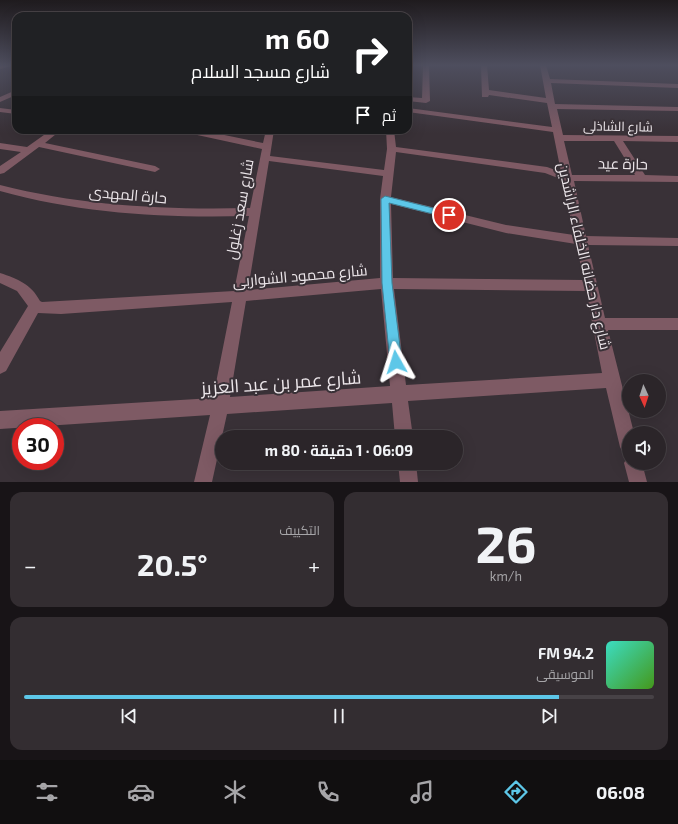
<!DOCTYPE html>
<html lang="ar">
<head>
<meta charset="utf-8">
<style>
	body { margin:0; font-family:"Exo 2",Cairo,sans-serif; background:#332d31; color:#f1f3f6; direction:rtl; height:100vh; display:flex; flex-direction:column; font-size:15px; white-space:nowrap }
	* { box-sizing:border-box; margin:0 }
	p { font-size:13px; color:#a6a5a8 }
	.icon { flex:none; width:22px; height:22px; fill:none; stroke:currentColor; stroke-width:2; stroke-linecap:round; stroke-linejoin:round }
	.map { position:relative; height:482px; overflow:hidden; direction:ltr }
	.side { display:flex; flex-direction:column; gap:10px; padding:10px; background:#181417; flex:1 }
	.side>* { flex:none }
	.top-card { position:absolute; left:12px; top:12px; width:400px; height:122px; border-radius:12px; box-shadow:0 4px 16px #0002,0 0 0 1px #474246; direction:rtl; background:#202124; color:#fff; overflow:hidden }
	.needle { width:26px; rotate:177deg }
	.controls { position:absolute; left:622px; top:374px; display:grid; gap:8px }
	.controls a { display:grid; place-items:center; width:44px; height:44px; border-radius:50%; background:#2b2529; box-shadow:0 4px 16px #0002,0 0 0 1px #474246; font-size:20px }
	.speed { position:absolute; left:12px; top:418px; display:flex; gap:8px; font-size:20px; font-weight:700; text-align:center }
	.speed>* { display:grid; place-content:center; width:52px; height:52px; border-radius:50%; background:#2b2529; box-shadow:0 4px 16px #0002,0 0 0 1px #474246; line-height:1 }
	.speed .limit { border:6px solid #d22; background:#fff; color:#111 }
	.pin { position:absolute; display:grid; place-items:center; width:34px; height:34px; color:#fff; margin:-17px; border:2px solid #fff; border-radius:50%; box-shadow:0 1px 4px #0007 }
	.me { position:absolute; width:44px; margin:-22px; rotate:354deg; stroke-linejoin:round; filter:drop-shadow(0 0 3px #0008) }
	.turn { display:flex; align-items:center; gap:14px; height:84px; padding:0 16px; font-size:18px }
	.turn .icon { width:52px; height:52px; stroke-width:2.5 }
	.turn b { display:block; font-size:28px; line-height:34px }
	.then { display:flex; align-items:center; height:38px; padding:0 16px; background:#0003; gap:8px; font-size:15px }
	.big { font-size:30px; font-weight:700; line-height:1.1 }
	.side .widget { flex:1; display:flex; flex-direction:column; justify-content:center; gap:6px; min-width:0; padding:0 14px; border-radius:12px; background:#332d31 }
	.side .dial { align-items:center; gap:0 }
	.dial b { font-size:52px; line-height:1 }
	.song { display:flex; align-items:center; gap:12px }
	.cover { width:48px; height:48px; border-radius:6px; background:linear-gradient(135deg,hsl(170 70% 55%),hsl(100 70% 35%)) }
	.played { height:4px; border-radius:2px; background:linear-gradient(90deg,#5dc7e8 85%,#474246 85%) }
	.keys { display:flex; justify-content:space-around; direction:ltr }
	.heat { display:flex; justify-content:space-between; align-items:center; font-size:22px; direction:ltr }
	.side .tiles { flex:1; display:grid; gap:10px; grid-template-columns:1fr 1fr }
	.widget:last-child { grid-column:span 2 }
	.trip { position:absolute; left:215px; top:430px; width:248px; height:40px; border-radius:20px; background:#2b2529; box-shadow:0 4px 16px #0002,0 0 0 1px #474246; font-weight:700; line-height:40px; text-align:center; direction:rtl }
	.tab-bar { display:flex; height:64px; justify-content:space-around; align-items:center; background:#110f10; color:#a6a5a8 }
	.tab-bar .icon { width:28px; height:28px }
	.tab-bar .current { color:#5dc7e8 }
	.tab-bar b { font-size:18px; color:#f1f3f6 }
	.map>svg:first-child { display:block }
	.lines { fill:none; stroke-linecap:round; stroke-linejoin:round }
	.street { fill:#7e5a64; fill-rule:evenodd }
	.route { fill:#5dc7e8; stroke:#3c8197 }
	.labels { text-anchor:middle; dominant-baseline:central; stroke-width:4; stroke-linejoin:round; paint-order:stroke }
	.far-street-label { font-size:13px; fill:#ece6ea; stroke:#393137 }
	.street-label { font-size:15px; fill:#ece6ea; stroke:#393137 }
	.near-street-label { font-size:18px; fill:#ece6ea; stroke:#393137 }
</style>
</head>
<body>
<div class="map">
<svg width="678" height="482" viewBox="0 0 678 482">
	<rect width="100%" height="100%" fill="#393137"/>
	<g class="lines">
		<g class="street">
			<path d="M 0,65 L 15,65 L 0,69 Z"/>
			<path d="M 423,65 L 429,65 L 430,101 L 426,103 L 408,101 L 408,97 L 422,98 Z"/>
			<path d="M 481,65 L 487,65 L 489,90 L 546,98 L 540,65 L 546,65 L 550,79 L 678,84 L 678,88 L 551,83 L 555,104 L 678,107 L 678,111 L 557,109 L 563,135 L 678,136 L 678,142 L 623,141 L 645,175 L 678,176 L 678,182 L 574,181 L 586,236 L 678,238 L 678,246 L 588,245 L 605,318 L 678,318 L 678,330 L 608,330 L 634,433 L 629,433 L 629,463 L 642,463 L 647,482 L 629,482 L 624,463 L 628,456 L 623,453 L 620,447 L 606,388 L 408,401 L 413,437 L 395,437 L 392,403 L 227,414 L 212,482 L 194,482 L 210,415 L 0,429 L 0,411 L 213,398 L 232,302 L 61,314 L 38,313 L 6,371 L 0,374 L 0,352 L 28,306 L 17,291 L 0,283 L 0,273 C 18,279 31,284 40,301 L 42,302 L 234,291 L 249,216 C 163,218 83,214 0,191 L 0,185 C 83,206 165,210 250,208 L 262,149 L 188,133 L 184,130 L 200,130 L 263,143 L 266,130 L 274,130 L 270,156 L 384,170 L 387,149 L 386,130 L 394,130 L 396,147 L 547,167 L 561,172 L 553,132 L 408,112 L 408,108 L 552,127 L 547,103 L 489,95 L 488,97 L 482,97 ZM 564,141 L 614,141 L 635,175 L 572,175 ZM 396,152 L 545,173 L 563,180 L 574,235 L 506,225 L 391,197 ZM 269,161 L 383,176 L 380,199 L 380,278 L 248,290 ZM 391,204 L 506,233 L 576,244 L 584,280 L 393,278 ZM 381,289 L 390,386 L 230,397 L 246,301 ZM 394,289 L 586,291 L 602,373 L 406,385 Z"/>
			<path d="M 16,90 L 16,95 L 0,102 L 0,97 Z"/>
			<path d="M 0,108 L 16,110 L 16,114 L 0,112 Z"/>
			<path d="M 51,130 L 61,130 L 45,143 L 155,166 L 160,169 L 155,172 L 39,147 L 4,173 L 0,174 L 0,166 L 21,152 L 0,149 L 0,143 L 27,147 Z"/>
			<path d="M 398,463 L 416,463 L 418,482 L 400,482 Z"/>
		</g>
	</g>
	<linearGradient id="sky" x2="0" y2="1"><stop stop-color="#1f1b1e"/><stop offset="0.49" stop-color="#4e4e5e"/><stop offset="1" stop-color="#4e4e5e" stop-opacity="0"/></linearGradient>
	<rect width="678" height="133" fill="url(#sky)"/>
	<path class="route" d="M 385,196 L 449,212 L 453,215 L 449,218 L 389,203 L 392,283 L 402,362 L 400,366 L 396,368 L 392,366 L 390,362 L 382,283 L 381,199 Z"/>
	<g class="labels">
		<g class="far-street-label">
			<text transform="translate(618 126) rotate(1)">شارع الشاذلى</text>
		</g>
		<g class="street-label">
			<text transform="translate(623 163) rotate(1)">حارة عيد</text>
			<text transform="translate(128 194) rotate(5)">حارة المهدى</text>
			<text transform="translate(239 209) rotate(-80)">شارع سعد زغلول</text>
			<text transform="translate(585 256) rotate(77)">شارع دار حضانه الخلفاء الراشدين</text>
			<text transform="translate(300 275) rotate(-5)">شارع محمود الشواربى</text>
		</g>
		<g class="near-street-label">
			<text transform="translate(281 382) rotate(-4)">شارع عمر بن عبد العزيز</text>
		</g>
	</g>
</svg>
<div class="controls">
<a><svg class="needle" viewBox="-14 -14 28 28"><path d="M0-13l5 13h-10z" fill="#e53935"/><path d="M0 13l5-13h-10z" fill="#a6a5a8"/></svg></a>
<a><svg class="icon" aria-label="sound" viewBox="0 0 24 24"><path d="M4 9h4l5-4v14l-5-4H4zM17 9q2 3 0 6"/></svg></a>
</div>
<div class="speed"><div class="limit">30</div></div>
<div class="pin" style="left:449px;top:215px;background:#d93025"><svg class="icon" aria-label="arrive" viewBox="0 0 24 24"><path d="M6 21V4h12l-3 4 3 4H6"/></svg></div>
<svg class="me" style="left:396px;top:362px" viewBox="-20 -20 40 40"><path d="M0-17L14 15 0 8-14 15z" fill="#5dc7e8" stroke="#fff" stroke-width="4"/></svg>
<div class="trip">06:09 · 1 دقيقة · 80 m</div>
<div class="top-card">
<div class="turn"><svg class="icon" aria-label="right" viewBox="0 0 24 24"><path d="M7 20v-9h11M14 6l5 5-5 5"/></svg><div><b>60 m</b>شارع مسجد السلام</div></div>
<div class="then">ثم<svg class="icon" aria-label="arrive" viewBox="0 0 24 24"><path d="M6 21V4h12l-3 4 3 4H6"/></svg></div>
</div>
</div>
<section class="side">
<div class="tiles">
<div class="widget dial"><b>26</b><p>km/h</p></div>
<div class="widget"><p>التكييف</p>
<div class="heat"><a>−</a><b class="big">20.5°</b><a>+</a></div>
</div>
<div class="widget">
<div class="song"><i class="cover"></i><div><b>94.2 FM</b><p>الموسيقى</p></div></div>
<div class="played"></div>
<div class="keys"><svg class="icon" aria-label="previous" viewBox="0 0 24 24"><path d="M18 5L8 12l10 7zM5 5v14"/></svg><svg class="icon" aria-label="pause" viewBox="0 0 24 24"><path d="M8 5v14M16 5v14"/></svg><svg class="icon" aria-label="next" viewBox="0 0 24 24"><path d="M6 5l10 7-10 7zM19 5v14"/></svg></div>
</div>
</div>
</section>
<nav class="tab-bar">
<b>06:08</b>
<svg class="icon current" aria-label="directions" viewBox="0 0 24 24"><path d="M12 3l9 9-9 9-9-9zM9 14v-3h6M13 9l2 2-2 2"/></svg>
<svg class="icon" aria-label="music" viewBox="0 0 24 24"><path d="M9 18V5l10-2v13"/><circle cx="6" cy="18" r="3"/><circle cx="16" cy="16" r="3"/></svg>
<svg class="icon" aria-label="phone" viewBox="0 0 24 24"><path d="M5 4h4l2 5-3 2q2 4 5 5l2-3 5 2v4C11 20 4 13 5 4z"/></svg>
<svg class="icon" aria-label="climate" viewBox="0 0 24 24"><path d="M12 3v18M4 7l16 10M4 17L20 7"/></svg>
<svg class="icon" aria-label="car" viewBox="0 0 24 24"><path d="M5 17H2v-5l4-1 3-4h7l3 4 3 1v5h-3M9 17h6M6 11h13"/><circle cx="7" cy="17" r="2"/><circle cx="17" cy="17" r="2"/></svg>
<svg class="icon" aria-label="filters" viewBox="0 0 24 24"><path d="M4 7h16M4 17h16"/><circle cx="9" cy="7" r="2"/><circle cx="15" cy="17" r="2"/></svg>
</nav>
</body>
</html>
